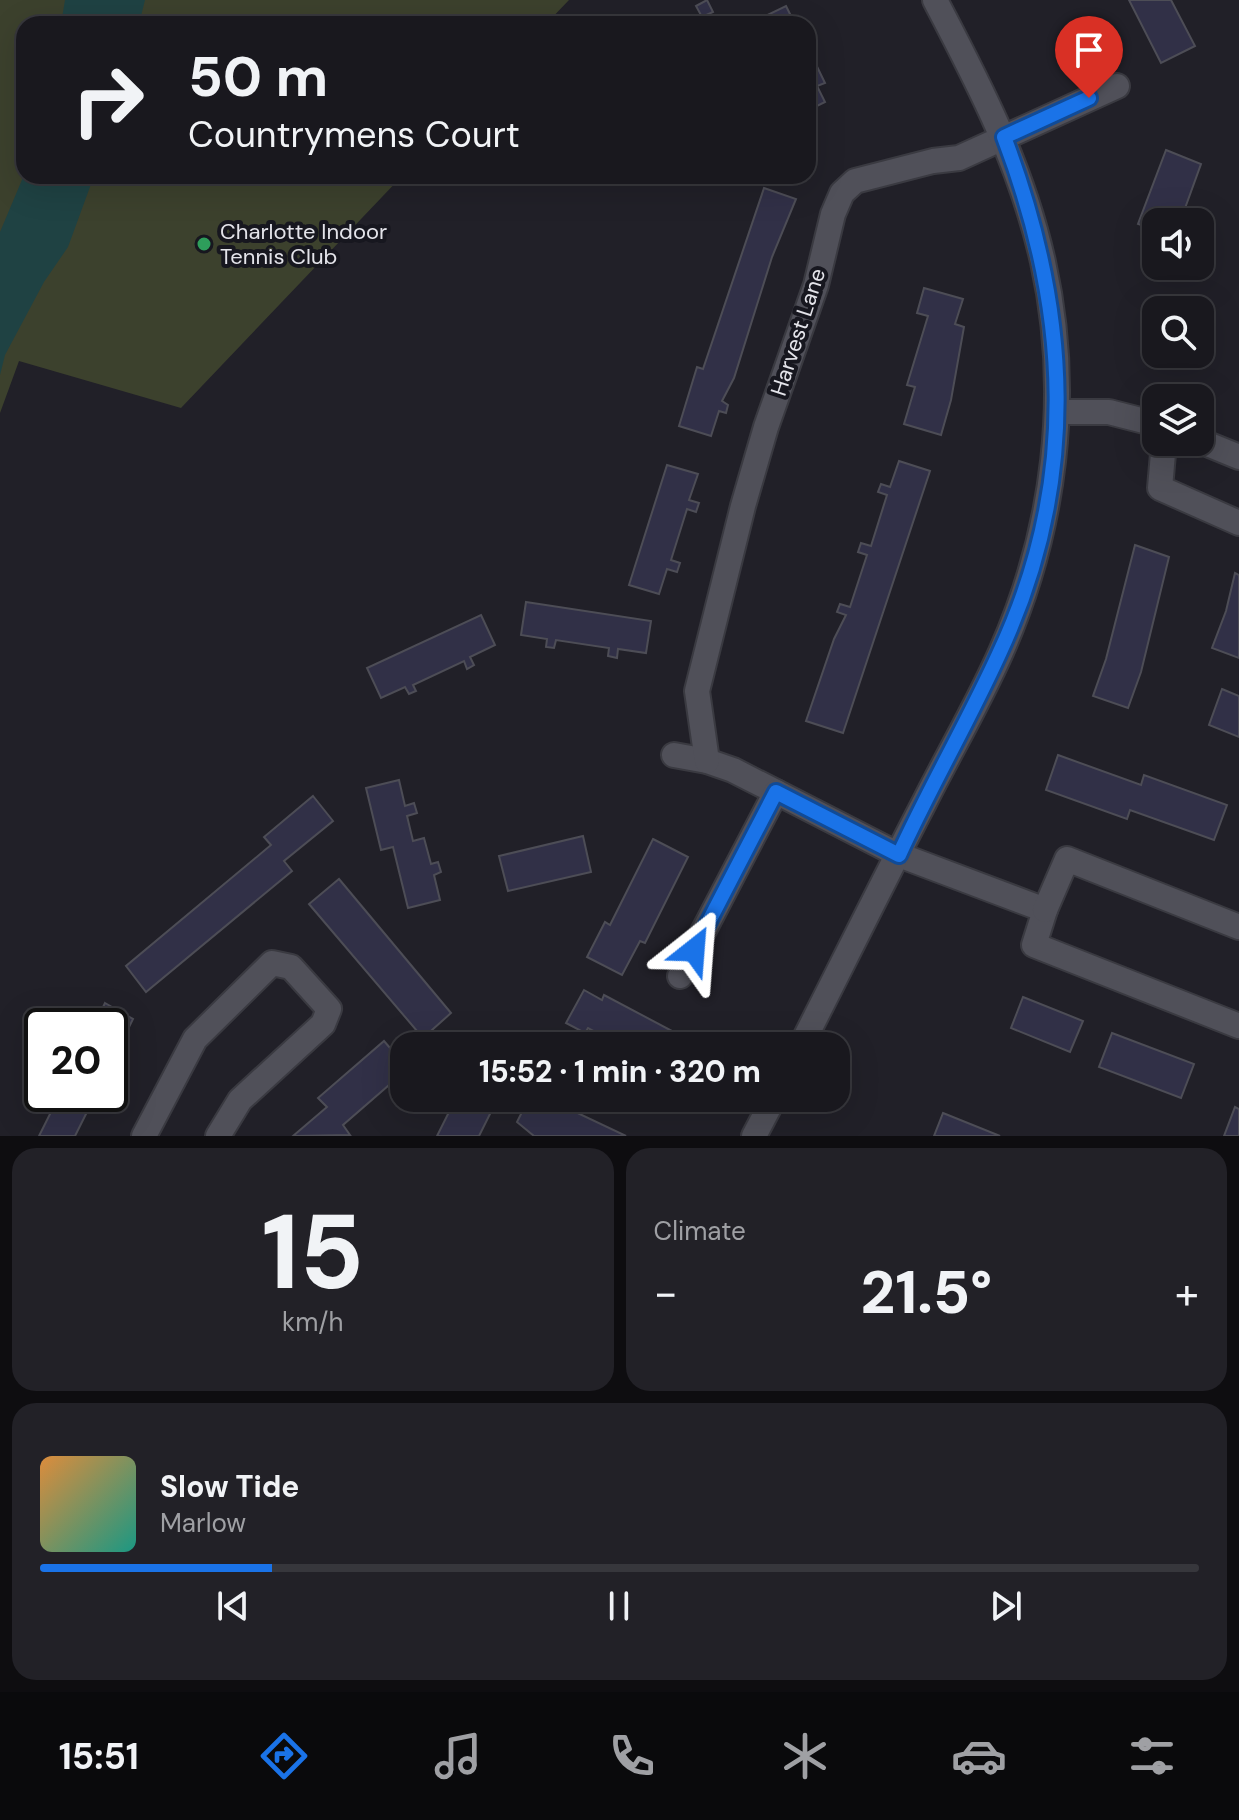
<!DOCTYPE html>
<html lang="en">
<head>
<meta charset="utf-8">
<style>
	body { margin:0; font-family:"DM Sans",sans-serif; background:#222127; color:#f1f3f6; height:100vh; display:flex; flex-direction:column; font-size:30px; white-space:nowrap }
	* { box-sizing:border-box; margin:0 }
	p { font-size:26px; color:#9fa0a4 }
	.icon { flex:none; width:44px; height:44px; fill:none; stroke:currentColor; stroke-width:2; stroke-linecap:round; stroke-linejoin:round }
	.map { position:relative; height:1136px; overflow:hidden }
	.side { display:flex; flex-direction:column; gap:12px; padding:12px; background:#0e0d10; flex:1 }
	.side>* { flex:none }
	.banner { position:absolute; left:16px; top:16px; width:800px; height:168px; border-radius:24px; box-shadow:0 8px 32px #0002,0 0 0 2px #37373c; background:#19181e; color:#f1f3f6; overflow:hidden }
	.buttons { position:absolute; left:1142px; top:208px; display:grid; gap:16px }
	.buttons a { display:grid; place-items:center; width:72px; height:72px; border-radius:16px; background:#19181e; box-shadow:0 8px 32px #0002,0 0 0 2px #37373c; font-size:40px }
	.speed { position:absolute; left:24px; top:1008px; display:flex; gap:16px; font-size:40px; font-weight:700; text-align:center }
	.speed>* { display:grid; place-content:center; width:104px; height:104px; border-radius:50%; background:#19181e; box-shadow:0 8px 32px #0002,0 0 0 2px #37373c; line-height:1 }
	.speed .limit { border:4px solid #111; border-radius:12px; background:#fff; color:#111 }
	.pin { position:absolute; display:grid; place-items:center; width:68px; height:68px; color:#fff; margin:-82px -34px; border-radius:50% 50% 50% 0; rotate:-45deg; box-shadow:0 0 8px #0007 }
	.pin .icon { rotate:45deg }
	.me { position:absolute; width:88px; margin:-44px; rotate:28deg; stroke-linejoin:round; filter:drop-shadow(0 0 6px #0008) }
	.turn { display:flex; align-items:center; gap:28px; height:168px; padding:0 40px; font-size:36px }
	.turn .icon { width:104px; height:104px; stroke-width:2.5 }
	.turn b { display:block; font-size:56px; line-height:68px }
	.big { font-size:60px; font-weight:800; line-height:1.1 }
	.side .widget { flex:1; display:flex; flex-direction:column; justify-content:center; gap:12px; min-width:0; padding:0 28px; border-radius:24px; background:#222127 }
	.side .dial { align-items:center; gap:0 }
	.dial b { font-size:104px; line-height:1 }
	.song { display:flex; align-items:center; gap:24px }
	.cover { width:96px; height:96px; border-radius:12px; background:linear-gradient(135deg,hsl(30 70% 55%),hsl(170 70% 35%)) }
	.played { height:8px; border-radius:4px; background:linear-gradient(90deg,#1a73e8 20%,#37373c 20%) }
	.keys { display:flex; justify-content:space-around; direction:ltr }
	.heat { display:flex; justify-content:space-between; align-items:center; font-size:44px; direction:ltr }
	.side .tiles { flex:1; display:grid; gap:12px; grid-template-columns:1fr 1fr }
	.widget:last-child { grid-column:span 2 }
	.trip { position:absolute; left:390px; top:1032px; width:460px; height:80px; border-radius:24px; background:#19181e; box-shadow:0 8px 32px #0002,0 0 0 2px #37373c; font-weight:800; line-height:80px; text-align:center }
	.tabs { display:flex; height:128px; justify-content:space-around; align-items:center; background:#0a0a0c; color:#9fa0a4 }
	.tabs .icon { width:56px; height:56px }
	.tabs .on { color:#1a73e8 }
	.tabs b { font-size:36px; color:#f1f3f6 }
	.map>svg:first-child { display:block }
	.green { fill:#3c412d }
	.water { fill:#1f4243 }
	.building { fill:#313047; stroke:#4d4d56; stroke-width:2 }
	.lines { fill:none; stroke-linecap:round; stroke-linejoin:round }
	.minor-casing { stroke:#3a3a41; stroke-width:28 }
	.minor { stroke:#505059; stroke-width:24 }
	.route-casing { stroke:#114b97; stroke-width:20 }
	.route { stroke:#1a73e8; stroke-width:14 }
	.leisure-dot { fill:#2e9e5b; stroke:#17171f; stroke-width:3 }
	.labels { text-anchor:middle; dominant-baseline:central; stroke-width:8; stroke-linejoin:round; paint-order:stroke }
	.poi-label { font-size:22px; fill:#e4e4ea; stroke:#17171f; text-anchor:start }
	.street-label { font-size:22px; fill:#e4e4ea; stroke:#17171f }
</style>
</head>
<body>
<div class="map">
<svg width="1239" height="1136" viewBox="0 0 1239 1136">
	<rect width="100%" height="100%" fill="#212028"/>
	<path class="green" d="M 0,0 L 569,0 L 546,24 L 24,24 L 24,176 L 402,176 L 181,408 L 19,361 L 0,413 Z"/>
	<g class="water">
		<path d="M 65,0 L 145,0 L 139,24 L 61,24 Z"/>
		<path d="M 24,175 L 94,176 L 68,247 L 44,282 L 5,355 L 0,375 L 0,232 Z"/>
	</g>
	<g class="building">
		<path d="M 707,0 L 713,12 L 702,17 L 696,6 Z"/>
		<path d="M 1129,0 L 1171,0 L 1195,46 L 1161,63 Z"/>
		<path d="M 786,6 L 792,18 L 798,16 L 800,24 L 757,24 L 755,21 Z"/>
		<path d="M 808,48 L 825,83 L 817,86 L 825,102 L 811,109 L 808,103 Z"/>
		<path d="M 1166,150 L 1201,164 L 1180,222 L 1156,222 L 1156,230 L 1138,224 Z"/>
		<path d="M 764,188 L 796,199 L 772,257 L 734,378 L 722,401 L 728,405 L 726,413 L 719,411 L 711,436 L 679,426 L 697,367 L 703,369 Z"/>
		<path d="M 924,288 L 963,299 L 955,324 L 964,327 L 951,400 L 941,435 L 904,424 L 915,387 L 907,385 L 928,316 L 917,313 Z"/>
		<path d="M 899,461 L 930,471 L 843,733 L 806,721 L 834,639 L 846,615 L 837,612 L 840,604 L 850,607 L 867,555 L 858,552 L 861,543 L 871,546 L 887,495 L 878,492 L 881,484 L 890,487 Z"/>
		<path d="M 667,465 L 698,474 L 689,500 L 699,503 L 696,512 L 687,509 L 671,560 L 680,563 L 677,572 L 667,569 L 659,594 L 629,585 Z"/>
		<path d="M 1135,545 L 1169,557 L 1141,672 L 1128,708 L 1093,696 L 1106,659 Z"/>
		<path d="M 1235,573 L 1239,575 L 1239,658 L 1212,648 L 1226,611 Z"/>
		<path d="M 526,602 L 651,621 L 646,653 L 618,649 L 617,658 L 608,656 L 609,648 L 556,640 L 554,648 L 546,647 L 547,639 L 521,635 Z"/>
		<path d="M 481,615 L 495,645 L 470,657 L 474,665 L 467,669 L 464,661 L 413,685 L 416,691 L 409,694 L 405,687 L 381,698 L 367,668 Z"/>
		<path d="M 1222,689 L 1239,696 L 1239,737 L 1209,725 Z"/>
		<path d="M 1058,755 L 1141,785 L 1144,775 L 1227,805 L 1214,840 L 1130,810 L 1127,819 L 1046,790 Z"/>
		<path d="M 399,780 L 405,806 L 414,803 L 417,813 L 407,816 L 413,841 L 424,838 L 431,864 L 438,862 L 441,872 L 434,875 L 440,900 L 408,908 L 393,847 L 381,850 L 366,788 Z"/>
		<path d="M 313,796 L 333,821 L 284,861 L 292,871 L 146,992 L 126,966 L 271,845 L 264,837 Z"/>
		<path d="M 583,836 L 591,872 L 508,891 L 499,856 Z"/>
		<path d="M 653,839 L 688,857 L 645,943 L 640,941 L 622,975 L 587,957 L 605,922 L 610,925 Z"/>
		<path d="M 339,879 L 451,1013 L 423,1038 L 309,904 Z"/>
		<path d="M 584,990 L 602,1000 L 604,995 L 689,1040 L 686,1046 L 622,1046 L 588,1028 L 585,1033 L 566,1023 Z"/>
		<path d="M 1023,997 L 1083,1021 L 1070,1052 L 1011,1028 Z"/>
		<path d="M 105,1003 L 133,1019 L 110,1066 L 110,1026 L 94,1026 Z"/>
		<path d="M 1112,1033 L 1194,1064 L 1181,1098 L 1099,1067 Z"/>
		<path d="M 384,1041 L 404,1064 L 404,1072 L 343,1125 L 350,1135 L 293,1136 L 327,1107 L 318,1098 Z"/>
		<path d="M 60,1094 L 96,1094 L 75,1136 L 39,1136 Z"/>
		<path d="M 456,1098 L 474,1098 L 493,1108 L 479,1136 L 437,1136 Z"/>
		<path d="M 529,1098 L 546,1098 L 626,1136 L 534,1136 L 517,1122 Z"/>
		<path d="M 1235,1107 L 1239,1109 L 1239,1136 L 1224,1136 Z"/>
		<path d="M 943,1113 L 1000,1136 L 934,1136 Z"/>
	</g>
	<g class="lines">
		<g class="minor-casing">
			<g id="minor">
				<path d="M 1057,412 L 1109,412 L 1156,424"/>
				<path d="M 1200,441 L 1239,457"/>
				<path d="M 1164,442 L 1160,488 L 1239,523"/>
				<path d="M 674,755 L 707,761 L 733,770 L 899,855 L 1045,910 L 1034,945 L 1239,1026"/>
				<path d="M 707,761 L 697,691 L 743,506 L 766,427 L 816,285 L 833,214 L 842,193 L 855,181 L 933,161 L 959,158 L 1117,86"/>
				<path d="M 1045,910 L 1067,859 L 1239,927"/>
				<path d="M 680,976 L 776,792"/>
				<path d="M 801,1046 C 842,965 882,884 924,803 C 949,753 978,704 1001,652 C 1055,530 1072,393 1043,262 C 1022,167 980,86 935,0"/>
				<path d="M 144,1136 L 195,1039 L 272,963 L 291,967 L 329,1009 L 323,1024 L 240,1100 L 218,1136"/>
				<path d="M 754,1136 L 774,1098"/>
			</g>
		</g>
		<use href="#minor" class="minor"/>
	</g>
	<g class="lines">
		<g class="route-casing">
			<path id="route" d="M 694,950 L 776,792 L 899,855 C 930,787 968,722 999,654 C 1080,482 1070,311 1004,137 L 1089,98"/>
		</g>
		<use href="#route" class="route"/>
	</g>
	<circle class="leisure-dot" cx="204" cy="244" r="8"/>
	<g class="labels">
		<g class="poi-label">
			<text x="220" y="231">Charlotte Indoor<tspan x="220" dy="25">Tennis Club</tspan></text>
		</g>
		<g class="street-label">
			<text transform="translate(798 332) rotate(-72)">Harvest Lane</text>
		</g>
	</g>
</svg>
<div class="buttons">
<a><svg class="icon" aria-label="sound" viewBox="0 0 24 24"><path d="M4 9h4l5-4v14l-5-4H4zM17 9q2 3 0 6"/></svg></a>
<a><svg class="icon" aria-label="search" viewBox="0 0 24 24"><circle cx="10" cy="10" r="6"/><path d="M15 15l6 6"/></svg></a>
<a><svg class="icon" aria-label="layers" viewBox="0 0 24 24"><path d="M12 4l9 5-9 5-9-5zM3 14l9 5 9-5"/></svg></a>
</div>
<div class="speed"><div class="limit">20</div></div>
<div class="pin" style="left:1089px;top:98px;background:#d93025"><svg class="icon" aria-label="arrive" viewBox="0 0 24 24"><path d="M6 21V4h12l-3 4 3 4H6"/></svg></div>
<svg class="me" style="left:694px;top:950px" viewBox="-20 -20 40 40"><path d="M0-17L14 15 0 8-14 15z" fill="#1a73e8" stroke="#fff" stroke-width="4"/></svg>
<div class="trip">15:52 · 1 min · 320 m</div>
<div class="banner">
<div class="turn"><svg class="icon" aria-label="right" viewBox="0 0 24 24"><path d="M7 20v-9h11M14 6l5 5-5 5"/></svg><div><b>50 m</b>Countrymens Court</div></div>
</div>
</div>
<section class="side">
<div class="tiles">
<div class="widget dial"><b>15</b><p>km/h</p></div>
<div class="widget"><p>Climate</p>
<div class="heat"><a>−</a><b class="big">21.5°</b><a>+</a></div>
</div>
<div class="widget">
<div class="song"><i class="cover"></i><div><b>Slow Tide</b><p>Marlow</p></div></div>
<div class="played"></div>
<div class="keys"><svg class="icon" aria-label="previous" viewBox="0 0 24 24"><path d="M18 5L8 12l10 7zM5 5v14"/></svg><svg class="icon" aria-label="pause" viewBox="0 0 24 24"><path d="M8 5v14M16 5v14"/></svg><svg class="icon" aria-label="next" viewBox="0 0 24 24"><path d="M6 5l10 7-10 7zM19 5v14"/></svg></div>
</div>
</div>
</section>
<nav class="tabs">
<b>15:51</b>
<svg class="icon on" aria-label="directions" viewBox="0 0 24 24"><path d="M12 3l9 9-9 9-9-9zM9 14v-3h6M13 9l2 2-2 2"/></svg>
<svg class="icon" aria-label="music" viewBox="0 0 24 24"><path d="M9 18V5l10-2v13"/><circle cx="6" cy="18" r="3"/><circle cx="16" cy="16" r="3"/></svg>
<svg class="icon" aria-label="phone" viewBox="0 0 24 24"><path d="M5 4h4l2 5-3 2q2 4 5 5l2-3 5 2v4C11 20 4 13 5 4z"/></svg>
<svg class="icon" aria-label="climate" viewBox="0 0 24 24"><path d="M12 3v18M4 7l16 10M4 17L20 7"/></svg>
<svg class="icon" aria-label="car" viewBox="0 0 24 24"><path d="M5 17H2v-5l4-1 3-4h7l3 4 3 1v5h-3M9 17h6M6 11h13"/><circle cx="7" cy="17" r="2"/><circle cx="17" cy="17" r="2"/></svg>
<svg class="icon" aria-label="filters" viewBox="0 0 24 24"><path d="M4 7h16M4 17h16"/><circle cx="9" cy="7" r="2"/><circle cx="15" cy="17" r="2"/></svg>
</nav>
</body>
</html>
